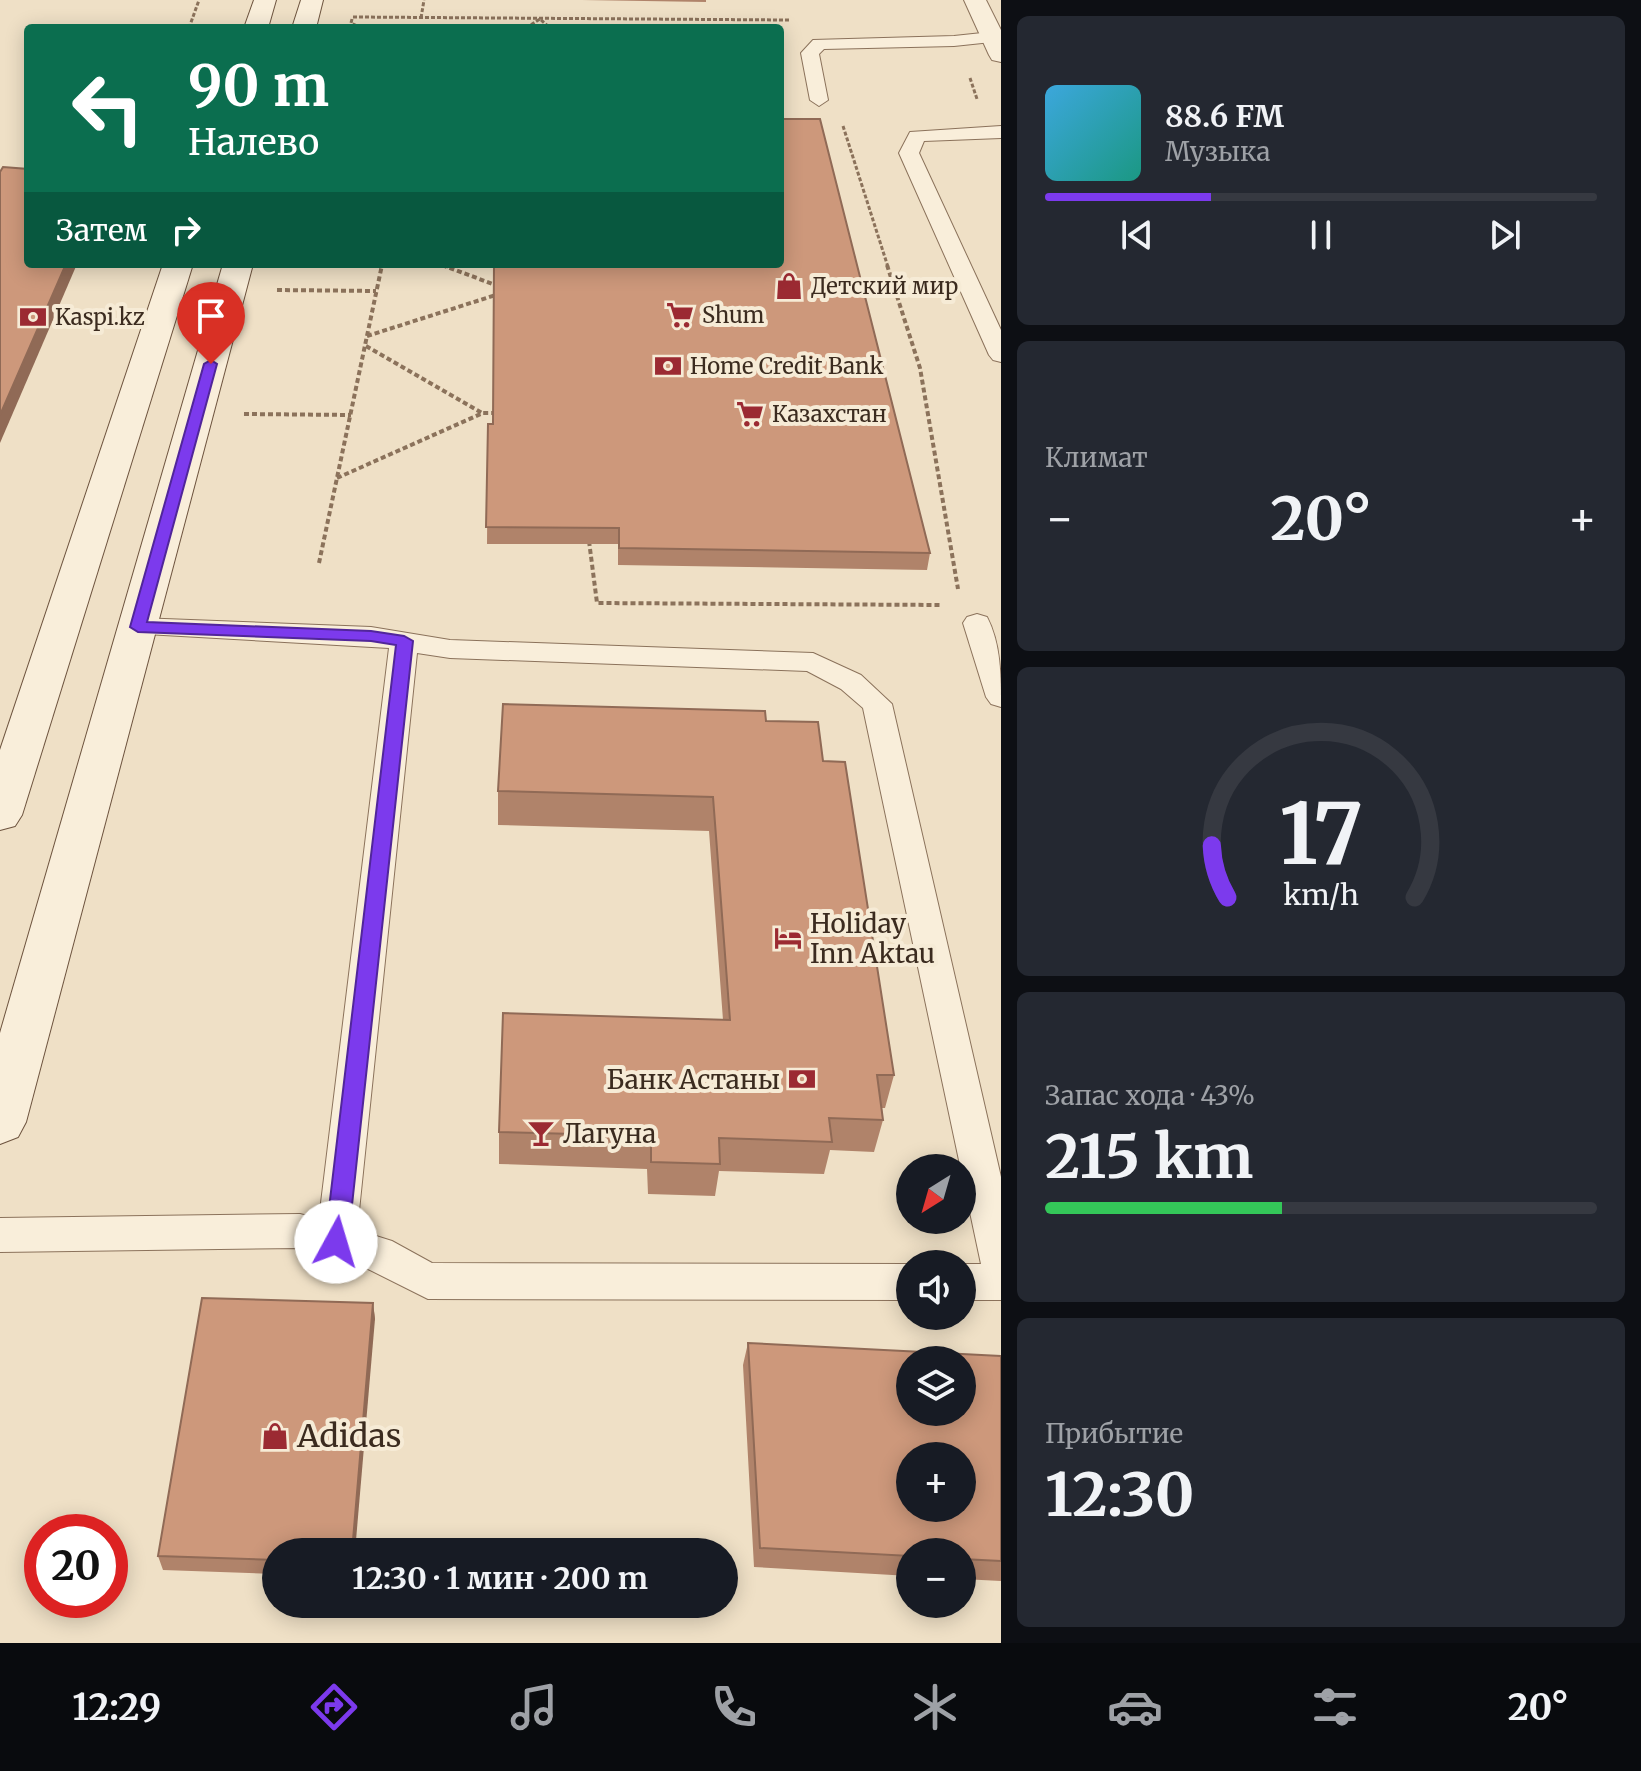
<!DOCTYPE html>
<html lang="ru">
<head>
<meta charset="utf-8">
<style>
	body { margin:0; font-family:Merriweather,serif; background:#242831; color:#f1f3f6; height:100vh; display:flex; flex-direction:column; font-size:30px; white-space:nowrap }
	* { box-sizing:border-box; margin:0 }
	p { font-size:26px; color:#9ea1a6 }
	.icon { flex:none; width:44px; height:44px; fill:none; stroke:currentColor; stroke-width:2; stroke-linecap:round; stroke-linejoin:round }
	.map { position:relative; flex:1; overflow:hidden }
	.details { display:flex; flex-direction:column; gap:16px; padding:16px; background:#0d0f14; width:640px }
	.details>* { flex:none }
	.guide { position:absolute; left:24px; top:24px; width:760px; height:244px; border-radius:8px; box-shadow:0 4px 20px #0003; background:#0b6e4f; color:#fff; overflow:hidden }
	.needle { width:52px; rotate:217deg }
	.buttons { position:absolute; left:896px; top:1154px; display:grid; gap:16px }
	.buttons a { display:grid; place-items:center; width:80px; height:80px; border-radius:50%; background:#171b24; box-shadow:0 4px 20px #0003; font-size:40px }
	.speed { position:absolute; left:24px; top:1514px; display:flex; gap:16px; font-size:40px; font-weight:700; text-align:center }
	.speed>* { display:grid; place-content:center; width:104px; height:104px; border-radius:50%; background:#171b24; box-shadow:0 4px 20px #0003; line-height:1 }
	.speed .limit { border:12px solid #d22; background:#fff; color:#111 }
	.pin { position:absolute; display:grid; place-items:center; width:68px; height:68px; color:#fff; margin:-82px -34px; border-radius:50% 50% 50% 0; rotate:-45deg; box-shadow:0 0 8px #0007 }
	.pin .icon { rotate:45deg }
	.me { position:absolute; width:88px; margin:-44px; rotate:6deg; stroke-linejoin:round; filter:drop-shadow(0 0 6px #0008) }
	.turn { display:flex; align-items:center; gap:28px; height:168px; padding:0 32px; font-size:36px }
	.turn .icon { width:104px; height:104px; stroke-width:2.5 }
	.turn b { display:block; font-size:56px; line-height:68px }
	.then { display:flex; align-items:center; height:76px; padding:0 32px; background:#0003; gap:16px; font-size:30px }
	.big { font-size:60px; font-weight:700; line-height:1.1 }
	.details .tile { flex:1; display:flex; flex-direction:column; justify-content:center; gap:12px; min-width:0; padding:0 28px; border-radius:12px; background:#242831 }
	.details .dial { align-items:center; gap:0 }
	.dial svg { height:208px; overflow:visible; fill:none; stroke:#363941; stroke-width:7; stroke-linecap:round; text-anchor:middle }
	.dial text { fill:#f1f3f6; stroke:none }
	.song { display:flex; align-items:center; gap:24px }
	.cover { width:96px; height:96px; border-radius:12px; background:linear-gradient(135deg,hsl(200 70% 55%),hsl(170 70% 35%)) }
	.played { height:8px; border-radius:4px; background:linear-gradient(90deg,#7c3aed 30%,#363941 30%) }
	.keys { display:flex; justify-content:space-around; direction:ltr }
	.heat { display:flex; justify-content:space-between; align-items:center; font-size:44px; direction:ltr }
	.charge { height:12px; border-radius:6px; background:linear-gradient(90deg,#34c759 43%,#363941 0) }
	.trip { position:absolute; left:262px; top:1538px; width:476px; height:80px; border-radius:40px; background:#171b24; box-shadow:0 4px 20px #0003; font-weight:700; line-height:80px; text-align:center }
	.menu { display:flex; height:128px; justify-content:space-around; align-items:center; background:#090b0e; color:#9ea1a6 }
	.menu .icon { width:56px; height:56px }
	.menu .active { color:#7c3aed }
	.menu b { font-size:36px; color:#f1f3f6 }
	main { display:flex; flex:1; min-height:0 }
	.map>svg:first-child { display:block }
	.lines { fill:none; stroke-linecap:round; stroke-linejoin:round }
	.service-casing { stroke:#8b725b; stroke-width:2 }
	.tertiary-casing { stroke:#8b725b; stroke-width:2 }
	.secondary-casing { stroke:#6d533e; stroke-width:2 }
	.path-far1 { stroke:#8b725b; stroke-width:3; stroke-dasharray:4 2; stroke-linecap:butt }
	.path { stroke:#8b725b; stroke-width:4; stroke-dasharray:5 3; stroke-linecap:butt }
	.service { fill:#f9eeda; fill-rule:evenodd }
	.tertiary { fill:#f9eeda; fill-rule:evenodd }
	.secondary { fill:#f9eeda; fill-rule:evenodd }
	.wall { fill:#b0836a }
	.shaded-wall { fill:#906a56 }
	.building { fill:#cd987b; stroke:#906a56; stroke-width:2; fill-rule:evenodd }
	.route { fill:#7c3aed; stroke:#51269a; stroke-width:2 }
	.labels { text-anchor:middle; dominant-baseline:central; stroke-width:8; stroke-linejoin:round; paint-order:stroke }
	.far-poi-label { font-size:22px; fill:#3b2b1f; stroke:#f6ebd6; text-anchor:start }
	.poi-label { font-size:26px; fill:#3b2b1f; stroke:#f6ebd6; text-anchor:start }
	.near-poi-label { font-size:32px; fill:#3b2b1f; stroke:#f6ebd6; text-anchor:start }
</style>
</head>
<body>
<main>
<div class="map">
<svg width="1001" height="1643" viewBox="0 0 1001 1643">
	<rect width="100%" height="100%" fill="#efe0c6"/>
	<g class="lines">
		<g class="service-casing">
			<g id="service">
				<path d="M 1001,31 L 1001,41 L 954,46 L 824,49 L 819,54 L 828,100 L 819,106 L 810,100 L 801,53 L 813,40 L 954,36 Z"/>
				<path d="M 1001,126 L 1001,138 L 924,141 L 919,153 L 1001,330 L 1001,362 L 993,360 L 989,355 L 899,153 L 910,132 Z"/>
				<path d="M 977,614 L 987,617 C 1001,644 1001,676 1001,707 L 991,704 L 986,697 L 963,623 L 967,617 Z"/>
				<path d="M 138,618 L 371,627 L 450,640 L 813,653 L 861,675 L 892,704 L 1001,1177 L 1001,1300 L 962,1300 L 961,1264 L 981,1264 L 863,708 L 841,689 L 807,671 L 450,658 L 417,653 L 357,1230 L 392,1241 L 432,1263 L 910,1264 L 910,1300 L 428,1299 L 368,1269 L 300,1248 L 0,1252 L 0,1218 L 300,1214 L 319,1219 L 389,648 L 128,633 L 124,627 L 128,621 Z"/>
			</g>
		</g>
		<g class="tertiary-casing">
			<path id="tertiary" d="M 964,0 L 986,0 L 1001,30 L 1001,62 L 992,60 L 989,55 Z"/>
		</g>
		<g class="secondary-casing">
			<g id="secondary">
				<path d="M 254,0 L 276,0 L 268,28 L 244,28 Z"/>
				<path d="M 301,0 L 323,0 L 316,28 L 292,28 Z"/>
				<path d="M 163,264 L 193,264 L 22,815 L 15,826 L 0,830 L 0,750 Z"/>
				<path d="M 223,264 L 253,264 L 26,1122 L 18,1137 L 0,1144 L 0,1033 Z"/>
			</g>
		</g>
		<g class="path-far1">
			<path d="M 353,17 L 789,20"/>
			<path d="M 421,18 L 424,0"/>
			<path d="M 352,19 L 351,23 L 361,28"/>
			<path d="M 189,28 L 199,0"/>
			<path d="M 526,28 L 540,19 L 550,28"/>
			<path d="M 970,78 L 977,99"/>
			<path d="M 843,126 L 888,267"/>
			<path d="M 440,264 L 448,267"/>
		</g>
		<g class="path">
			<path d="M 442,265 L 498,286"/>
			<path d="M 887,265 L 920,368 L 958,589"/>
			<path d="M 277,290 L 376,291"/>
			<path d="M 367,336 L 499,294"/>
			<path d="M 366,346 L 482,413"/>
			<path d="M 244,414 L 351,415"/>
			<path d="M 337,478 L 483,413 L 497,413"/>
			<path d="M 589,541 L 597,603 L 940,605"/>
			<path d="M 319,563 L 382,265"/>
		</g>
		<use href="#service" class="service"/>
		<use href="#tertiary" class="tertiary"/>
		<use href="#secondary" class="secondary"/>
	</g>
	<g class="wall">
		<path d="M 582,0 L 706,0 L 706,2 Z"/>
		<path d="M 488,424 L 930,553 L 927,570 L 618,565 L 618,544 L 487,544 Z"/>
		<path d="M 766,721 L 823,761 L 894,1075 L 885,1108 L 882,1108 L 883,1120 L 874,1152 L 830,1150 L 824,1174 L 719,1171 L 715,1196 L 648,1194 L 647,1169 L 499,1164 L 499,1132 L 723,1020 L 709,831 L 498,825 L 498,791 Z"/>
		<path d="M 373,1303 L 375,1319 L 276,1552 L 276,1574 L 163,1570 L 158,1556 Z"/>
		<path d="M 748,1343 L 1001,1356 L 1001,1581 L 962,1579 L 962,1552 L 910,1552 L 910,1576 L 754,1567 L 743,1365 Z"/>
	</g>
	<g class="shaded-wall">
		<path d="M 66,264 L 77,264 L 0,443 L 0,415 Z"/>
		<path d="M 373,1303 L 375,1319 L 355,1552 L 352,1552 Z"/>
	</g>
	<g class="building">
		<path d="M 780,119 L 820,119 L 930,553 L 619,548 L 619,528 L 486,527 L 488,424 L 493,424 L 494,264 L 780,264 Z"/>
		<path d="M 3,167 L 28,169 L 28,264 L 66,264 L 0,415 L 0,172 Z"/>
		<path d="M 503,704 L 765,711 L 766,721 L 818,722 L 823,761 L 845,762 L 894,1075 L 877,1075 L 883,1120 L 829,1118 L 832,1142 L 719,1138 L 720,1164 L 651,1162 L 651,1136 L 499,1132 L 503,1013 L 730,1020 L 713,797 L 498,791 Z"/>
		<path d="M 202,1298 L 373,1303 L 352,1552 L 276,1552 L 276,1560 L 158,1556 Z"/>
		<path d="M 748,1343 L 1001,1356 L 1001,1561 L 962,1559 L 962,1552 L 910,1552 L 910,1556 L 760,1548 ZM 910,1360 L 962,1360 L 962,1412 L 910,1412 ZM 910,1456 L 962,1456 L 962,1508 L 910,1508 Z"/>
	</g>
	<path class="route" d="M 211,360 L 217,364 L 147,622 L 371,631 L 404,636 L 413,641 L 348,1242 L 344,1249 L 336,1252 L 328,1249 L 325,1242 L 396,645 L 371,641 L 138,632 L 130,627 L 204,364 Z"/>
	<defs>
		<g id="shop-bare" transform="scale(2.16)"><path d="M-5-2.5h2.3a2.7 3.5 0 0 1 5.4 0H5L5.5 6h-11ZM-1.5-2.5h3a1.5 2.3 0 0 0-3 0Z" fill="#9b2a32" stroke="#f6ebd6" stroke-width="2.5" paint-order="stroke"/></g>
		<g id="supermarket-bare" transform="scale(2.16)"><path d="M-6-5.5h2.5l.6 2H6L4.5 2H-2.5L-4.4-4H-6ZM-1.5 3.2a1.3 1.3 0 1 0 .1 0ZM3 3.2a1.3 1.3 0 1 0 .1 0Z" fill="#9b2a32" stroke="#f6ebd6" stroke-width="2.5" paint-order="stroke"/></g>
		<g id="bank-bare" transform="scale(2.16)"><path d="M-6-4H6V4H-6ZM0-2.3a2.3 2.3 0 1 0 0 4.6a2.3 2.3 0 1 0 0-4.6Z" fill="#9b2a32" stroke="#f6ebd6" stroke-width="2.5" paint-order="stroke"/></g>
		<g id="hotel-bare" transform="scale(2.16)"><path d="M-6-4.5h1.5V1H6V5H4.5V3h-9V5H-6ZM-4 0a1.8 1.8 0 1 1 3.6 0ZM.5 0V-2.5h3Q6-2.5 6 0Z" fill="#9b2a32" stroke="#f6ebd6" stroke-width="2.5" paint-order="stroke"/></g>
		<g id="bar-bare" transform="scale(2.16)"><path d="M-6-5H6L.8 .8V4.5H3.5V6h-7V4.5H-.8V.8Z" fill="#9b2a32" stroke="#f6ebd6" stroke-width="2.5" paint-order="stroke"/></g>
	</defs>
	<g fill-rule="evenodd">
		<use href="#shop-bare" x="789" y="286"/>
		<use href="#supermarket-bare" x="680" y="315"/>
		<use href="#bank-bare" x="33" y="317"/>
		<use href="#bank-bare" x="668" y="366"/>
		<use href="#supermarket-bare" x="750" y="414"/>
		<use href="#hotel-bare" x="788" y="938"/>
		<use href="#bank-bare" x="802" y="1079"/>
		<use href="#bar-bare" x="541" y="1133"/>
		<use href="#shop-bare" x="275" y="1436"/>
	</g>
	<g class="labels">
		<g class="far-poi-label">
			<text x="811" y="286">Детский мир</text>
			<text x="702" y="315">Shum</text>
			<text x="55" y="317">Kaspi.kz</text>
			<text x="690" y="366">Home Credit Bank</text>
			<text x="772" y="414">Казахстан</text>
		</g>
		<g class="poi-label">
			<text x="810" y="923">Holiday<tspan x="810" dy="30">Inn Aktau</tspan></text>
			<text x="780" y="1079" text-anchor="end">Банк Астаны</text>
			<text x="563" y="1133">Лагуна</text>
		</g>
		<g class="near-poi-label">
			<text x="297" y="1436">Adidas</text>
		</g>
	</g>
</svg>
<div class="buttons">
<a><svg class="needle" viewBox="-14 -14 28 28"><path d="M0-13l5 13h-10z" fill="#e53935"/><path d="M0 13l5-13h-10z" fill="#9ea1a6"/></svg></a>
<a><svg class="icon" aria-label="sound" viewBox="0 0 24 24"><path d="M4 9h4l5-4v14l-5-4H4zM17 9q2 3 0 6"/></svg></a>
<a><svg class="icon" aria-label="layers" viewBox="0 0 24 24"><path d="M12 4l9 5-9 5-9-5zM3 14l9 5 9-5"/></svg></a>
<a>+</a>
<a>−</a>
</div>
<div class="speed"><div class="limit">20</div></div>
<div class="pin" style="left:211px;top:364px;background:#d93025"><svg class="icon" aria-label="arrive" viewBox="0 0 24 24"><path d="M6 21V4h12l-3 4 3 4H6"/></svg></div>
<svg class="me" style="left:336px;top:1242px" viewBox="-20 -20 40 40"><circle r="19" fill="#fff"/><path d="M0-13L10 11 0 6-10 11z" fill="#7c3aed"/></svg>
<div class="trip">12:30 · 1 мин · 200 m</div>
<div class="guide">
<div class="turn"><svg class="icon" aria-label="left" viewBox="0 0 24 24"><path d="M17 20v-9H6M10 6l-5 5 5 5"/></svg><div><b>90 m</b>Налево</div></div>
<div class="then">Затем<svg class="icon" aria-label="right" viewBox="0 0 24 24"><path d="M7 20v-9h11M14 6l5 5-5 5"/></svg></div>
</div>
</div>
<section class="details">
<div class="tile">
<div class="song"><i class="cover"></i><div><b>88.6 FM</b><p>Музыка</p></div></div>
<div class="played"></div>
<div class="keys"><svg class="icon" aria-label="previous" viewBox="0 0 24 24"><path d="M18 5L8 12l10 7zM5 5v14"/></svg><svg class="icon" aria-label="pause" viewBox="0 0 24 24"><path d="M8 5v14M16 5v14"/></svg><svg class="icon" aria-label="next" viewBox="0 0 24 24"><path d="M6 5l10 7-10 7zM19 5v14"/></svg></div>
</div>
<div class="tile"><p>Климат</p>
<div class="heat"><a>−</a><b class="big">20°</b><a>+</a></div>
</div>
<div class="tile dial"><svg viewBox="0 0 100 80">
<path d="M14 69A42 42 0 1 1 86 69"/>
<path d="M14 69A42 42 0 0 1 8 49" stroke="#7c3aed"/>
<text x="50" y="56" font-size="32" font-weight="700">17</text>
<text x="50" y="72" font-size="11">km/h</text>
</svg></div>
<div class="tile"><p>Запас хода · 43%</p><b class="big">215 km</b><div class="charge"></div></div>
<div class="tile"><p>Прибытие</p><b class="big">12:30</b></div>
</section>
</main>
<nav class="menu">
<b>12:29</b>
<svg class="icon active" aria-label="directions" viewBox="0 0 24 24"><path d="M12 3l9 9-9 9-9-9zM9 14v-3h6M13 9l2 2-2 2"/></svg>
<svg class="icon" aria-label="music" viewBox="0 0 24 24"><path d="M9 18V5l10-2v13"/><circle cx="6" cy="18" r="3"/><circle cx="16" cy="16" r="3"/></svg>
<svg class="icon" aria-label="phone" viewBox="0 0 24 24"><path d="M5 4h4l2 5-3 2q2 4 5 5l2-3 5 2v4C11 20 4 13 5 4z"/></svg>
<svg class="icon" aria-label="climate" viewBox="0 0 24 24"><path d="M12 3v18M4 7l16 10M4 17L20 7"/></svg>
<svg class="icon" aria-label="car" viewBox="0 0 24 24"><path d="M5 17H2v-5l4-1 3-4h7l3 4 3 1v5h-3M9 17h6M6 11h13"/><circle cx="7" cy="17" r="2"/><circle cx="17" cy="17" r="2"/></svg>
<svg class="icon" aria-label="filters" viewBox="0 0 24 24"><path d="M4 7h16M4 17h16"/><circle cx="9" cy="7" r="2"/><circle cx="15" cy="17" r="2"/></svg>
<b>20°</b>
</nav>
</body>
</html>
